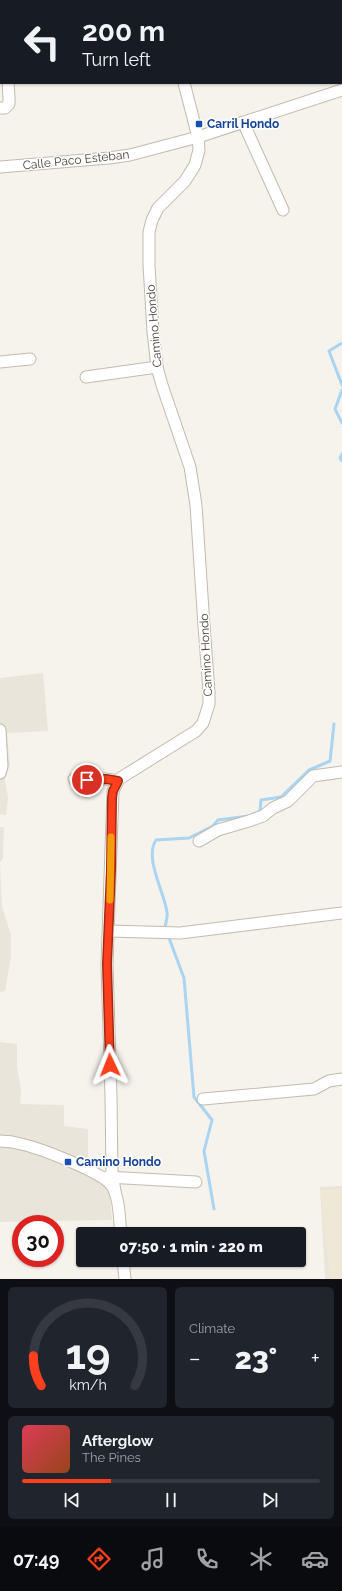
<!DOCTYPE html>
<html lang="en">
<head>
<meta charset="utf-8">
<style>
	body { margin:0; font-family:Raleway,sans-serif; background:#20242c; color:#f1f3f6; height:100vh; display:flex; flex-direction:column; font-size:15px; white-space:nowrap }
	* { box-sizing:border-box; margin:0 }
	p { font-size:13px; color:#9ea1a6 }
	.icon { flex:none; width:22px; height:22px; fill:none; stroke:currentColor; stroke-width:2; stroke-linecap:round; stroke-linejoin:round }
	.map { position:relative; height:1279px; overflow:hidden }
	.side { display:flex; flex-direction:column; gap:8px; padding:8px; background:#0d0f14; flex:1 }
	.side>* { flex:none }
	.banner { position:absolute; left:0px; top:0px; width:342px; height:84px; box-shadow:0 1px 3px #0004; background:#171b24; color:#f1f3f6; overflow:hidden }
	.speed { position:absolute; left:12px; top:1215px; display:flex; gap:8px; font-size:20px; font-weight:700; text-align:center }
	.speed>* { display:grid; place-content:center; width:52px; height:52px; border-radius:50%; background:#171b24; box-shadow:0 1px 3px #0004; line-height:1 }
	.speed .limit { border:6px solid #d22; background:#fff; color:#111 }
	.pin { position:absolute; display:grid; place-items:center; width:34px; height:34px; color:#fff; margin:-17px; border:2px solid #fff; border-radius:50%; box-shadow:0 1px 4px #0007 }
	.me { position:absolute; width:44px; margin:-22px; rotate:358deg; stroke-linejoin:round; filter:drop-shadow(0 0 3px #0008) }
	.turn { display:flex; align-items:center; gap:14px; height:84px; padding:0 16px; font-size:18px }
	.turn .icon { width:52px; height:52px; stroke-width:2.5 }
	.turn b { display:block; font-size:28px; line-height:34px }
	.big { font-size:30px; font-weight:800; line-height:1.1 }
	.side .tile { flex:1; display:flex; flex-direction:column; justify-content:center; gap:6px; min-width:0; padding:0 14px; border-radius:6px; background:#20242c }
	.side .dial { align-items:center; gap:0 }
	.dial svg { height:104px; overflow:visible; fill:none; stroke:#363941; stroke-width:7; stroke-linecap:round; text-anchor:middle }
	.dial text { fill:#f1f3f6; stroke:none }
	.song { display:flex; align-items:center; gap:12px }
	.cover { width:48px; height:48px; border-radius:6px; background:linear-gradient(135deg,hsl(350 70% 55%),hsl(20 70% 35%)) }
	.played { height:4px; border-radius:2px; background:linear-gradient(90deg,#fc3f1d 30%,#363941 30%) }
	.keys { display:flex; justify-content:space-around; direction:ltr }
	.heat { display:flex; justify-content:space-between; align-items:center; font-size:22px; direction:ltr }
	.side .tiles { flex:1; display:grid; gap:8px; grid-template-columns:1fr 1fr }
	.tile:last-child { grid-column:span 2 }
	.trip { position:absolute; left:76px; top:1227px; width:230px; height:40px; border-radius:4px; background:#171b24; box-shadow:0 1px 3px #0004; font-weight:800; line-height:40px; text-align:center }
	.tab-bar { display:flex; height:64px; justify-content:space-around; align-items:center; background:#090b0e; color:#9ea1a6 }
	.tab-bar .icon { width:28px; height:28px }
	.tab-bar .on { color:#fc3f1d }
	.tab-bar b { font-size:18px; color:#f1f3f6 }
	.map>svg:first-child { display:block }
	.residential { fill:#eae5da }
	.industrial { fill:#e6e2dd }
	.education { fill:#efe8d6 }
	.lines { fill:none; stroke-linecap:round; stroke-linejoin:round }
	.stream { stroke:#a9d4f2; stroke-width:3 }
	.minor-casing { stroke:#c2bbae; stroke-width:13 }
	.minor { stroke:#fff; stroke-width:11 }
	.route-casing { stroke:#a42913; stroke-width:10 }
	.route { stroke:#fc3f1d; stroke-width:7 }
	.slow { stroke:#f59e0b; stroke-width:7 }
	.transit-dot { fill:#1a4fb4; stroke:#fff; stroke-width:1.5 }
	.labels { text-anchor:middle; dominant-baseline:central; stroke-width:3; stroke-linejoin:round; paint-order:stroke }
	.transit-label { font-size:12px; font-weight:bold; fill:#164399; stroke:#fff; text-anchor:start }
	.street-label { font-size:12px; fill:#4b4439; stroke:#fff }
</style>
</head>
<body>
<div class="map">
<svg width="342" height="1279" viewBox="0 0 342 1279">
	<rect width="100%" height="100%" fill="#f6f3ec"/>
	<g class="residential">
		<path d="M 43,673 L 48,731 L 7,733 L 10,765 L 5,780 L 8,798 L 6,815 L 0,814 L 0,678 Z"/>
		<path d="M 0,827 L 4,827 L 3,858 L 0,863 L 2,907 L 11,935 L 11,957 L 5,991 L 0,992 Z"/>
		<path d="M 0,1042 L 17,1044 L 17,1068 L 21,1089 L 20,1104 L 64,1105 L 64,1126 L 88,1129 L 88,1159 L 102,1171 L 110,1193 L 112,1220 L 0,1222 Z"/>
		<path d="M 342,1186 L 342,1279 L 325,1279 L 320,1187 Z"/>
	</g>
	<path class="industrial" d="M 239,0 L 342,0 L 342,61 L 341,1 Z"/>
	<path class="education" d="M 342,1189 L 342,1279 L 330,1279 L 320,1190 Z"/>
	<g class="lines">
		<g class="stream">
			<path d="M 342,343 L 329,351 L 342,385"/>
			<path d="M 342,390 L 335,409 L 342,423"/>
			<path d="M 342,454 L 340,458 L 342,461"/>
			<path d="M 165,927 C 166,922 168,916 167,912 C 164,891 144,858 156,840 L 189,838 L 213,826 L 218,820 L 249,816 L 260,811 L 261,800 L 281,797 L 309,770 L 330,761 L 334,724"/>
			<path d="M 169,938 L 184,978 L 194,1097 L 212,1120 L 204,1151 L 214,1209"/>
		</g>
		<g class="minor-casing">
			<g id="minor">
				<path d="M 106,0 L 106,1"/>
				<path d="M 172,0 L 173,1"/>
				<path d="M 0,41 L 1,43"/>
				<path d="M 0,108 L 5,108 L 9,104 L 9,97 L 8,83"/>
				<path d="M 243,122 L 283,210"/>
				<path d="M 0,167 L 109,158 L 130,155 L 198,137 L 342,90"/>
				<path d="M 0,362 L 30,359"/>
				<path d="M 86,377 L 157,367"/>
				<path d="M 0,730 L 2,766 L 0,773"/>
				<path d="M 74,779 L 106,779 L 118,781"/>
				<path d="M 199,841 L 218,830 L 249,821 L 263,816 L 273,808 L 288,801 L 313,776 L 342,772"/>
				<path d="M 109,931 L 180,933 L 342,913"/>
				<path d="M 203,1099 L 314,1089 L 329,1081 L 342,1079"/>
				<path d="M 0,1141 C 7,1141 14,1142 21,1144 C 39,1148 103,1172 112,1186 C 120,1199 119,1219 121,1234"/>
				<path d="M 107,1177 L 196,1182"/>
				<path d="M 115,1191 L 112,1172 L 111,1096 L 107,964 L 113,791 L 119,779 L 127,774 L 196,731 L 203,723 L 209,704 L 209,691 L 204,626 L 196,505 L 190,467 L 162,385 L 157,367 L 153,332 L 149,265 L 149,232 L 152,220 L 158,208 L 185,181 L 195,165 L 199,150 L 198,137 L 184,83"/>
				<path d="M 123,1260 L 125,1279"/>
			</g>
		</g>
		<use href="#minor" class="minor"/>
	</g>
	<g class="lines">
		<g class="route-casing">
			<path id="route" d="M 87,780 L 106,779 L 118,781 L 113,791 L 112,798 L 111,870 L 107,964 L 110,1065"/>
		</g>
		<use href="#route" class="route"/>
		<path class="slow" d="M 110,900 L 111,837"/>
	</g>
	<g class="transit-dot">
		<rect x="195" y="120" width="8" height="8" rx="2"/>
		<rect x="64" y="1158" width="8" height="8" rx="2"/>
	</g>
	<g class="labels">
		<g class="transit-label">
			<text x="207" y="124">Carril Hondo</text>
			<text x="76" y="1162">Camino Hondo</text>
		</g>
		<g class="street-label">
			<text transform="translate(76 160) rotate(-6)">Calle Paco Esteban</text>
			<text transform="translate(154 326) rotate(-95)">Camino Hondo</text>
			<text transform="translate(206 655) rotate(-93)">Camino Hondo</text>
		</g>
	</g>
</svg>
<div class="speed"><div class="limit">30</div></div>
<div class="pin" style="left:87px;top:780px;background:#d93025"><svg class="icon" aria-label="arrive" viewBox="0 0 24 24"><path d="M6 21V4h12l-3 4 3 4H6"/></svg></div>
<svg class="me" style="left:110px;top:1065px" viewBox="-20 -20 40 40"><path d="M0-17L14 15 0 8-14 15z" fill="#fc3f1d" stroke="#fff" stroke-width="4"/></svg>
<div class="trip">07:50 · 1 min · 220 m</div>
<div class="banner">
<div class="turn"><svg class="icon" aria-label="left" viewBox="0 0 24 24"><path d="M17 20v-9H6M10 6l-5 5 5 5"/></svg><div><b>200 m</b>Turn left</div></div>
</div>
</div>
<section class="side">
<div class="tiles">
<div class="tile dial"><svg viewBox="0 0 100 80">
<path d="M14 69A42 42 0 1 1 86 69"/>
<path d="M14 69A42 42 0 0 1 8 46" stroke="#fc3f1d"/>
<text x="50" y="56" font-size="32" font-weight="700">19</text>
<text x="50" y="72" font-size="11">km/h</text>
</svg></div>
<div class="tile"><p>Climate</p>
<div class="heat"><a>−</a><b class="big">23°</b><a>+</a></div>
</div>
<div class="tile">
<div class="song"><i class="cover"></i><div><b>Afterglow</b><p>The Pines</p></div></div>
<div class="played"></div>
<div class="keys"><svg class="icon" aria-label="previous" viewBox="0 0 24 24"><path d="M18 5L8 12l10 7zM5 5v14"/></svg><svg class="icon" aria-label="pause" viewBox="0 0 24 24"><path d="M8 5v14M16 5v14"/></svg><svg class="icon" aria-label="next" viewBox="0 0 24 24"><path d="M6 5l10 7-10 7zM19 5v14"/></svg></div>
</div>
</div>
</section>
<nav class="tab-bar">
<b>07:49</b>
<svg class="icon on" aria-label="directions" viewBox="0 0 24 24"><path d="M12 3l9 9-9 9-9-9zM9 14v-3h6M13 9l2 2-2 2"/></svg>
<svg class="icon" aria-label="music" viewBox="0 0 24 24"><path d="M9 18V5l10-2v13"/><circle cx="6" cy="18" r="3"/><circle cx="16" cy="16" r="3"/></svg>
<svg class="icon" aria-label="phone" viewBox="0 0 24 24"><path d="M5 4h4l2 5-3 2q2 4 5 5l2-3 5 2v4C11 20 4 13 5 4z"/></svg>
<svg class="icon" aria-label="climate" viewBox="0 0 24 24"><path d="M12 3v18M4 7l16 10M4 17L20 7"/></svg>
<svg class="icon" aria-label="car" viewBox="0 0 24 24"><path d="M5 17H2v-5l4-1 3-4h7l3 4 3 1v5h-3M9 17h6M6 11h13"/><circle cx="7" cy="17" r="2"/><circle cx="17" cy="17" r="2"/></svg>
</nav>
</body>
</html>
